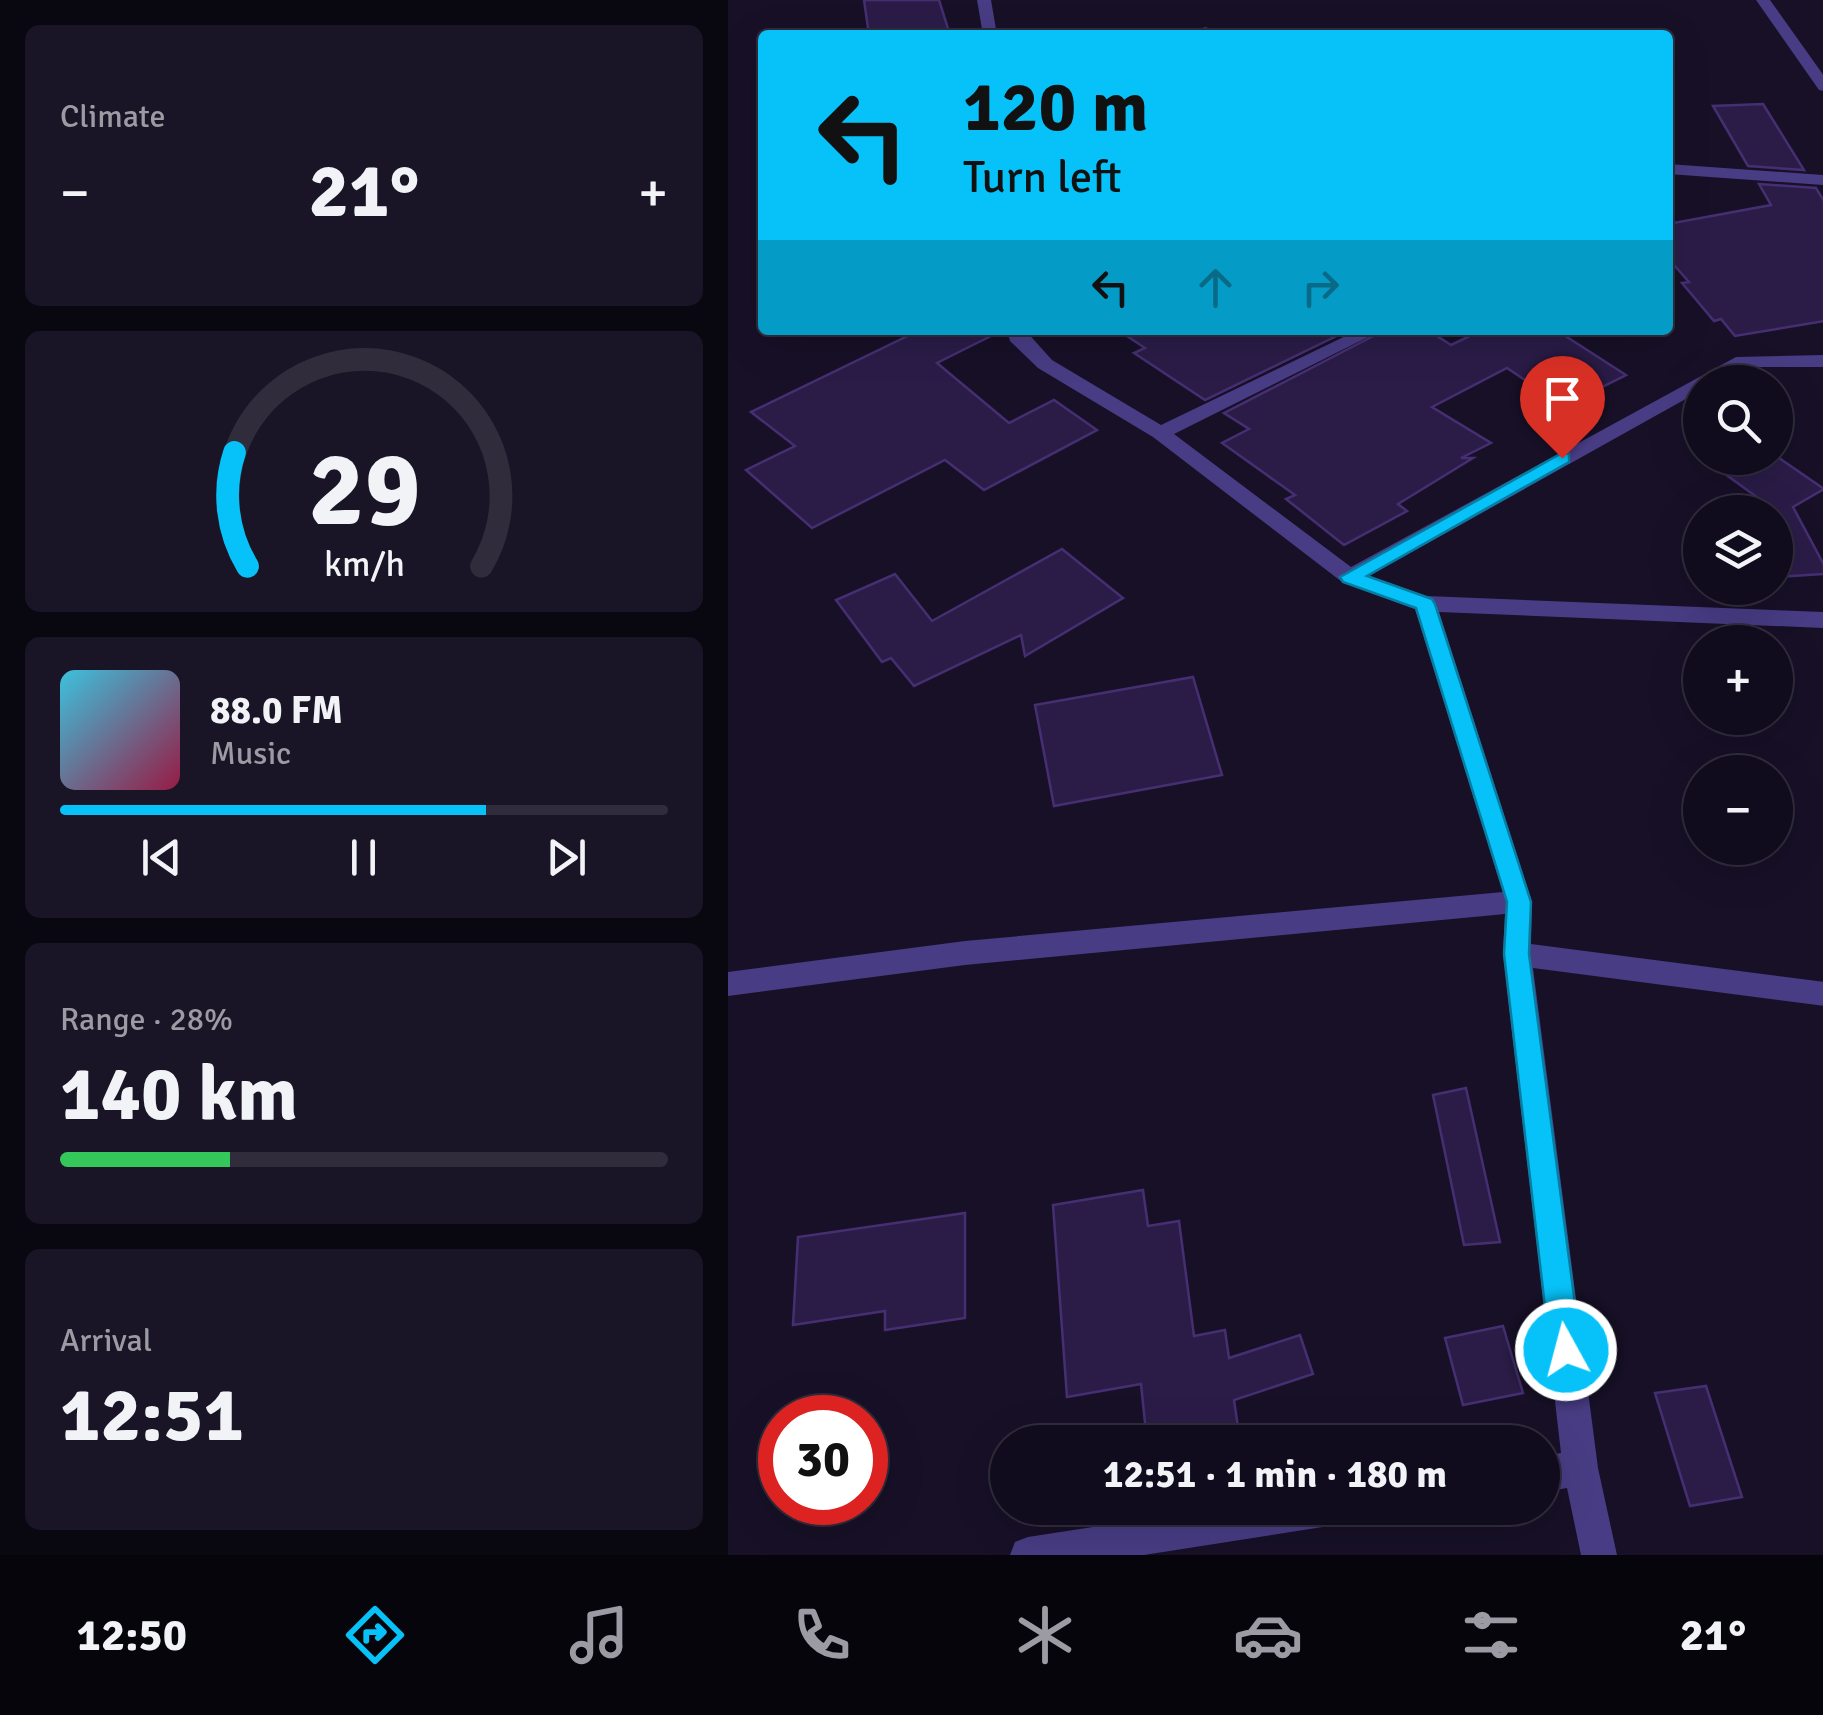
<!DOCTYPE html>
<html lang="en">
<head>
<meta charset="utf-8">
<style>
	body { margin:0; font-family:Signika,sans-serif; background:#1a1526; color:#f1f3f6; height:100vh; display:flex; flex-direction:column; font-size:38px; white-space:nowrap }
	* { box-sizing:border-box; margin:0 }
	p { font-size:32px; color:#9c9ba4 }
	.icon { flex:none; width:55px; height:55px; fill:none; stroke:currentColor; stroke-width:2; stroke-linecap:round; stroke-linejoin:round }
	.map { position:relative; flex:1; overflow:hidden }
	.side { display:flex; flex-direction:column; gap:25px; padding:25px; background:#090710; width:728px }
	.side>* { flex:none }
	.banner { position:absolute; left:30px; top:30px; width:915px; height:305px; border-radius:10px; box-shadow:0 10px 40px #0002,0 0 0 2px #302c3b; background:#07c2f9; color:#111; overflow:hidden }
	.tools { position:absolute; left:955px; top:365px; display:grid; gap:20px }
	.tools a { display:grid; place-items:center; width:110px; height:110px; border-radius:50%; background:#110c1d; box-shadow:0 10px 40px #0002,0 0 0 2px #302c3b; font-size:50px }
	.speed { position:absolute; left:30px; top:1395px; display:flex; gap:20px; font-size:50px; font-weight:700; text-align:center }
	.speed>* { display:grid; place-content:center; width:130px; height:130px; border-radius:50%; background:#110c1d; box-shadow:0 10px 40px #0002,0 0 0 2px #302c3b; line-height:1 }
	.speed .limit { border:15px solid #d22; background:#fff; color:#111 }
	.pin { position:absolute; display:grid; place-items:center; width:85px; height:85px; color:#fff; margin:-102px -42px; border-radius:50% 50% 50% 0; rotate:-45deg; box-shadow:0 0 10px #0007 }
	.pin .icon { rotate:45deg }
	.me { position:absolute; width:110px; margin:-55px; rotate:353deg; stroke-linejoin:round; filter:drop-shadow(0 0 8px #0008) }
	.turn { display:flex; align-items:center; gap:35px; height:210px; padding:0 40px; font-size:45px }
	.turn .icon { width:130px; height:130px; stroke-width:2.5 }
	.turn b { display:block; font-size:70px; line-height:85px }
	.lanes { display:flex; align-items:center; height:95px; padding:0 40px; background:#0003; justify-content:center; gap:50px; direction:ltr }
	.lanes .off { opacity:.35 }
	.big { font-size:75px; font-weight:800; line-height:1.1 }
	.side .widget { flex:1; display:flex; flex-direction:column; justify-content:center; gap:15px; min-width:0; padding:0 35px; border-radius:15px; background:#1a1526 }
	.side .dial { align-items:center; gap:0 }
	.dial svg { height:260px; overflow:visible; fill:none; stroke:#302c3b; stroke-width:7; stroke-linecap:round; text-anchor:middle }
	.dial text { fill:#f1f3f6; stroke:none }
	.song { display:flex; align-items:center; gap:30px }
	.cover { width:120px; height:120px; border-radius:15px; background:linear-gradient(135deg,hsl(190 70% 55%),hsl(340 70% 35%)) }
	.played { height:10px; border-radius:5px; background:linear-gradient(90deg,#07c2f9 70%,#302c3b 70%) }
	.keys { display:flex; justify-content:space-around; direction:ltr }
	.heat { display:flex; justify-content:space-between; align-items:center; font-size:55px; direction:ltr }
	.charge { height:15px; border-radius:8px; background:linear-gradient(90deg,#34c759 28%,#302c3b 0) }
	.trip { position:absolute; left:262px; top:1425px; width:570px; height:100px; border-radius:50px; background:#110c1d; box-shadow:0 10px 40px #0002,0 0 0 2px #302c3b; font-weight:800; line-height:100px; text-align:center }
	.menu { display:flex; height:160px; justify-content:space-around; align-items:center; background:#07050c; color:#9c9ba4 }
	.menu .icon { width:70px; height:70px }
	.menu .current { color:#07c2f9 }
	.menu b { font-size:45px; color:#f1f3f6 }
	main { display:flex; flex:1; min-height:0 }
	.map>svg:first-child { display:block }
	.building { fill:#2a1c47; stroke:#452f72; stroke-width:2.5 }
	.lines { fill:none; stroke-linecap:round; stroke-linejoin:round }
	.minor { fill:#483c84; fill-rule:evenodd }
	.route { fill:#07c2f9; stroke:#057ea2; stroke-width:2.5 }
</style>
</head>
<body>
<main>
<section class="side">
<div class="widget"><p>Climate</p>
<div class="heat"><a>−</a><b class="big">21°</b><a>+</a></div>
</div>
<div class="widget dial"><svg viewBox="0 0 100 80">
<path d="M14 69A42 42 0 1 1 86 69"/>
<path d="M14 69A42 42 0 0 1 10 34" stroke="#07c2f9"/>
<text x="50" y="56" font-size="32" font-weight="700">29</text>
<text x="50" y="72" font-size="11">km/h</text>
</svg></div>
<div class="widget">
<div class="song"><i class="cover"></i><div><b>88.0 FM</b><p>Music</p></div></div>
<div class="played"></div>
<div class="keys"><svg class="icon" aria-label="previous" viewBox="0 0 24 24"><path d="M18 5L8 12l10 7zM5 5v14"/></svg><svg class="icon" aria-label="pause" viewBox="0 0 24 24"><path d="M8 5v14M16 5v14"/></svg><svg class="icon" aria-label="next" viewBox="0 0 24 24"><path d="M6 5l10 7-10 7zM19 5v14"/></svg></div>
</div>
<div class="widget"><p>Range · 28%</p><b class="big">140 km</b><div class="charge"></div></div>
<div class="widget"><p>Arrival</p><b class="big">12:51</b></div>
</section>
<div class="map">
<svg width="1096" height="1555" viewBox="0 0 1096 1555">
	<rect width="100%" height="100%" fill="#171027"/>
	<g class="building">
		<path d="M 136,0 L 211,0 L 222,35 L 141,35 Z"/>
		<path d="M 1035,104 L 1076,170 L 1020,166 L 985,106 Z"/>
		<path d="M 1031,184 L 1088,188 L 1096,201 L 1096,321 L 1007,336 L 993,319 L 986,321 L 954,283 L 961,282 L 940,258 L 940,224 L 1043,205 Z"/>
		<path d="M 192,330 L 275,330 L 209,363 L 281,423 L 326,400 L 369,430 L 256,490 L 217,460 L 84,528 L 18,470 L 67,446 L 23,412 Z"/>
		<path d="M 390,330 L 621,330 L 477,400 L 406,353 L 417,348 Z"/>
		<path d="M 657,330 L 700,330 L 723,345 L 754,330 L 828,330 L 898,375 L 836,406 L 779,368 L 704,407 L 763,443 L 733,458 L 745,458 L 670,504 L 679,511 L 616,545 L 558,499 L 567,495 L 494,443 L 521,429 L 496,413 Z"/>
		<path d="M 975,458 L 1051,458 L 1096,489 L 1065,507 L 1096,565 L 1096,574 L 1048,577 L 1048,511 Z"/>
		<path d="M 334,549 L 395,598 L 297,656 L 293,635 L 186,686 L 163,658 L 154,662 L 108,600 L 167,574 L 204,621 Z"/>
		<path d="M 465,677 L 494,775 L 326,806 L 307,705 Z"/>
		<path d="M 738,1088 L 772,1242 L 736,1245 L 705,1095 Z"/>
		<path d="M 415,1190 L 420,1226 L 451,1221 L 466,1336 L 497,1330 L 501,1358 L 572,1335 L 585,1374 L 506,1400 L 510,1427 L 419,1442 L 413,1384 L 339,1397 L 325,1205 Z"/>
		<path d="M 237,1213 L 237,1318 L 157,1330 L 157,1311 L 65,1325 L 70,1237 Z"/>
		<path d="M 775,1326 L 795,1393 L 735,1405 L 717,1338 Z"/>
		<path d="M 978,1386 L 1014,1497 L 962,1506 L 927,1393 Z"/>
	</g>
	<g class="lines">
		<g class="minor">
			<path d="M 249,0 L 263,0 L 269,35 L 255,35 Z"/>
			<path d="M 1028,0 L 1042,0 L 1096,76 L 1096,91 L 1091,90 Z"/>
			<path d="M 478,27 L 485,31 L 483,34 L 446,35 Z"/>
			<path d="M 940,164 L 1096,175 L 1096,185 L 940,174 Z"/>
			<path d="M 279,330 L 297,330 L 324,360 L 433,425 L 630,330 L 654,330 L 446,434 L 623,567 L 1008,357 L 1096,355 L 1096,367 L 1018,367 L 987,382 L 972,382 L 972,391 L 641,576 L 699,596 L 1096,612 L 1096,628 L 711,612 L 804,902 L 803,944 L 1096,982 L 1096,1006 L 805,968 L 870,1468 L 889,1555 L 853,1555 L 839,1488 L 815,1492 L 815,1456 L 833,1453 L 775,954 L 777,914 L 237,965 L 0,996 L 0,972 L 237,941 L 775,892 L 687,609 L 614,582 L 425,437 L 310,368 L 282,341 Z"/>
			<path d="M 488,1508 L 619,1508 L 614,1521 L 601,1526 L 416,1555 L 282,1555 L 287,1542 L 300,1537 Z"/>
		</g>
	</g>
	<path class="route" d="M 834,453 L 841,454 L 841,462 L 639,576 L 704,599 L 707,604 L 803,902 L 801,954 L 853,1350 L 848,1360 L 838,1365 L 827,1360 L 822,1350 L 776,954 L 779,902 L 688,608 L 615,582 L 612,577 Z"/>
</svg>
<div class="tools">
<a><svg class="icon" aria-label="search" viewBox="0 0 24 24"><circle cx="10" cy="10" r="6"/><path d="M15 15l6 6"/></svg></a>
<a><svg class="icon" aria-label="layers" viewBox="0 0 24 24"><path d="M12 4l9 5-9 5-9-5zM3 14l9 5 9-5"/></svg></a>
<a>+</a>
<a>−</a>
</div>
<div class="speed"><div class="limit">30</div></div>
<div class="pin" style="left:834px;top:458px;background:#d93025"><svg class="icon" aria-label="arrive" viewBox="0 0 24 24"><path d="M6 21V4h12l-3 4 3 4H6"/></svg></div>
<svg class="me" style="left:838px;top:1350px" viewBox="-20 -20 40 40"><circle r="17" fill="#07c2f9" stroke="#fff" stroke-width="3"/><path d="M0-11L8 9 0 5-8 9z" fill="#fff"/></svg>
<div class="trip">12:51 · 1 min · 180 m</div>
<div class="banner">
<div class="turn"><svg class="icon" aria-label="left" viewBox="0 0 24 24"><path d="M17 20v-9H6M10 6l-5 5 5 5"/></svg><div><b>120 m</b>Turn left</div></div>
<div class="lanes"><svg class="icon" aria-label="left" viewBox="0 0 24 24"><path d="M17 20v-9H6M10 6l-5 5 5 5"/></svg><svg class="icon off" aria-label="ahead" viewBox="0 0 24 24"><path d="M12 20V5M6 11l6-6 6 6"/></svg><svg class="icon off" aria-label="right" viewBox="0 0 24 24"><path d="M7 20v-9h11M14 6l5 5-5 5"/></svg></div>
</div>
</div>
</main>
<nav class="menu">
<b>12:50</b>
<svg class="icon current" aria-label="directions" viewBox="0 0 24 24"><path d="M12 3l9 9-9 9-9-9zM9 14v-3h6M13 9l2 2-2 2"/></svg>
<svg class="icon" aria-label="music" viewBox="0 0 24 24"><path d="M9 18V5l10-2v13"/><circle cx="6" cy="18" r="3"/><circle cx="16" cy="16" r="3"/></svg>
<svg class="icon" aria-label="phone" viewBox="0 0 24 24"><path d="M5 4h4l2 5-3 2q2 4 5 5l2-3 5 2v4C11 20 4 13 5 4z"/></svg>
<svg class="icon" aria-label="climate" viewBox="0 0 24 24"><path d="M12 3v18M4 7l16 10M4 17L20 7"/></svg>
<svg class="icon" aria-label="car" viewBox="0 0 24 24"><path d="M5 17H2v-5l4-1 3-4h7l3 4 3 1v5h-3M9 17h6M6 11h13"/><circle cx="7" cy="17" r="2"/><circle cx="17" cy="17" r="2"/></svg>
<svg class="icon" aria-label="filters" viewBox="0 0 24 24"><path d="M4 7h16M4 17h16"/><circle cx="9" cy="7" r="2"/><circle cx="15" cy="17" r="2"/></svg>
<b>21°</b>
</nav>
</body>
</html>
